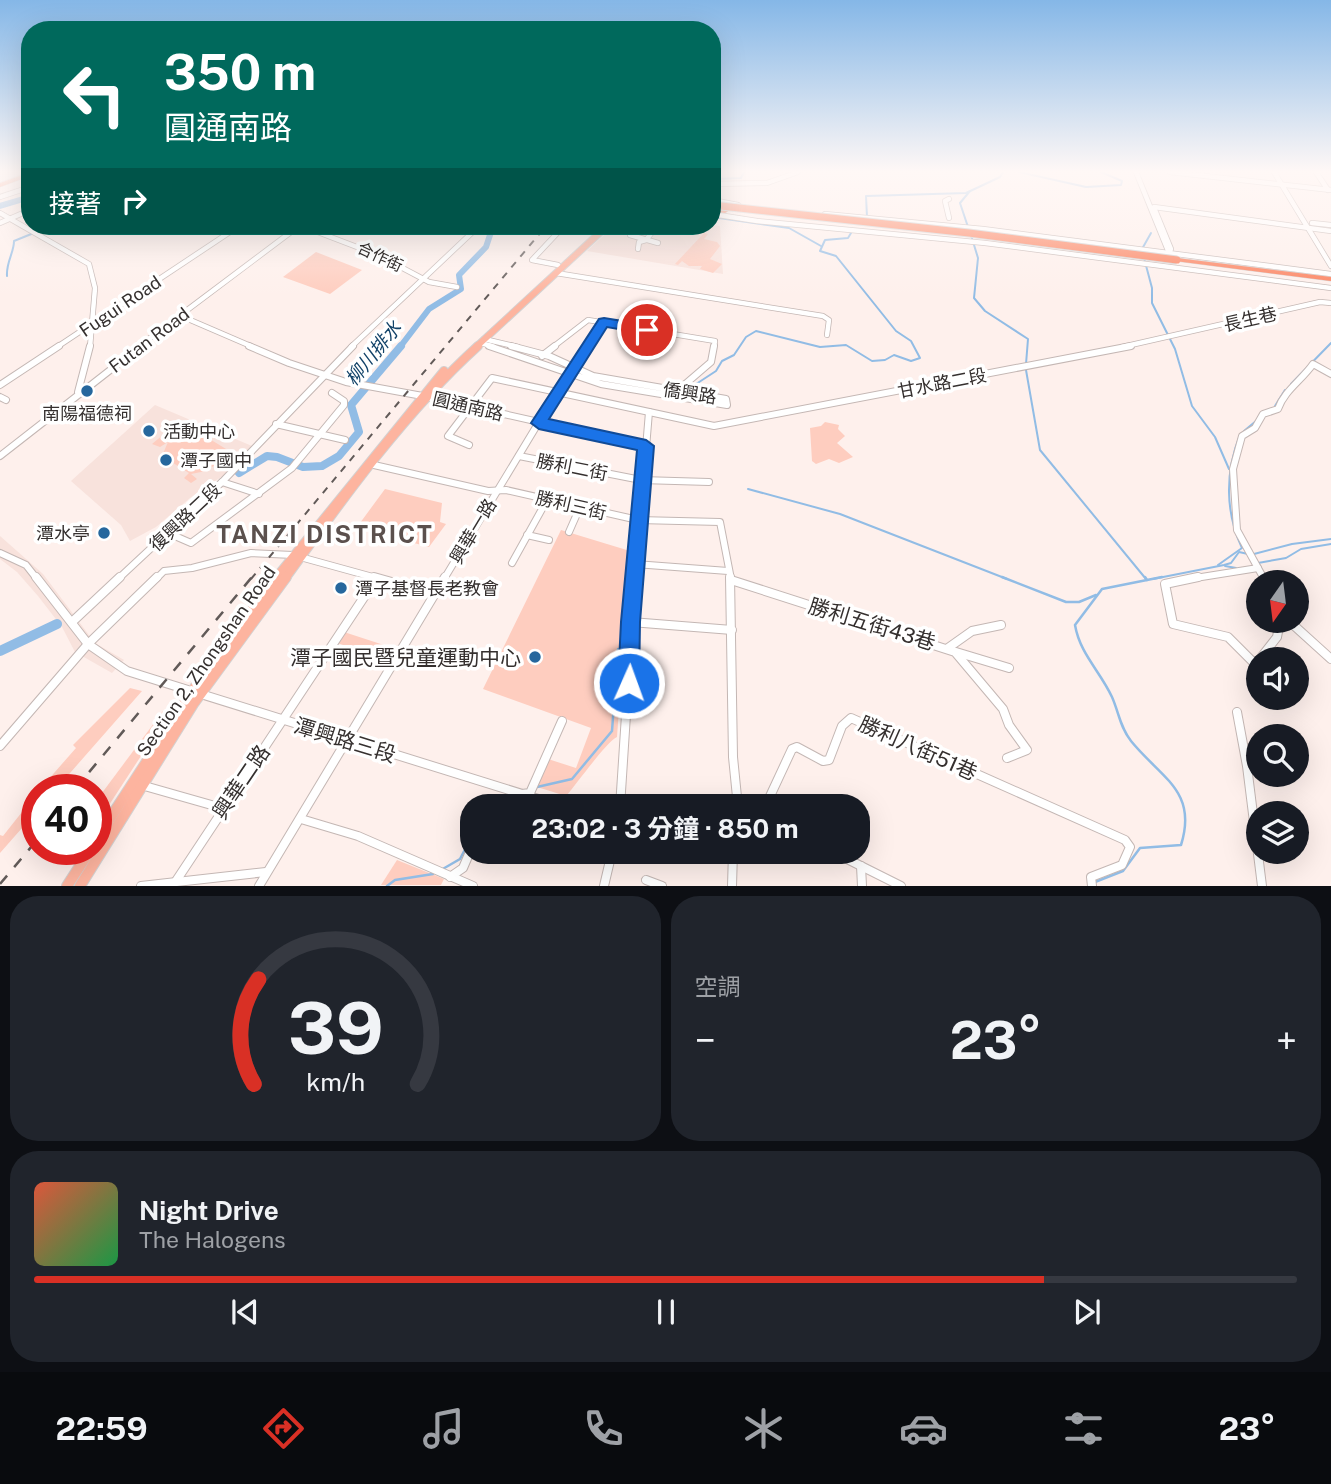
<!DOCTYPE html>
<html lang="zh-TW">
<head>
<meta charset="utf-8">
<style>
	body { margin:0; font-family:"Public Sans","Noto Sans TC",sans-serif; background:#20242c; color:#f1f3f6; height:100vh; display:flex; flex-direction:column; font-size:26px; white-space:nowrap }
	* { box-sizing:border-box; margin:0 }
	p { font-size:23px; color:#9ea1a6 }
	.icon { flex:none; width:38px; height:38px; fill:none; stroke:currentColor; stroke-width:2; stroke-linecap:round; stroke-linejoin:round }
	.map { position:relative; height:886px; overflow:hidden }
	.panel { display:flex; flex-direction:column; gap:10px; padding:10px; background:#0d0f14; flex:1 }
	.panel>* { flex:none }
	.banner { position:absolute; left:21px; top:21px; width:700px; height:214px; border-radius:28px; box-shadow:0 7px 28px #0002; background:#00695c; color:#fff; overflow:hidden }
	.needle { width:46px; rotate:194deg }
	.tools { position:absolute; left:1246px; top:570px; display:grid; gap:14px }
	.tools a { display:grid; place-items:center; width:63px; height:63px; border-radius:50%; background:#171b24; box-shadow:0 7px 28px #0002; font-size:35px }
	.speed { position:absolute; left:21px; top:774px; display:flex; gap:14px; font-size:35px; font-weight:700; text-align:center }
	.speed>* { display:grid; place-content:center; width:91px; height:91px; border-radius:50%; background:#171b24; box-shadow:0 7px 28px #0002; line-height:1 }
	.speed .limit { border:10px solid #d22; background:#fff; color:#111 }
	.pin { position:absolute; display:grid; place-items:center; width:60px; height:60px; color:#fff; margin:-30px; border:4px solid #fff; border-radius:50%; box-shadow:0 2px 7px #0007 }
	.me { position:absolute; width:77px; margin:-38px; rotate:2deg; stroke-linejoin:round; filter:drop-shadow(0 0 5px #0008) }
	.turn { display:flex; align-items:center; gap:24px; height:147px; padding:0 28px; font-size:32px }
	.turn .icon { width:91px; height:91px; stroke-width:2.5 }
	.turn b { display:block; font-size:49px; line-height:60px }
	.then { display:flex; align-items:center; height:66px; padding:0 28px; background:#0003; gap:14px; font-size:26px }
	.big { font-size:52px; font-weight:700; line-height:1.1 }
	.panel .tile { flex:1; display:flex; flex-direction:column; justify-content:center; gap:10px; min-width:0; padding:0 24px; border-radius:28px; background:#20242c }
	.panel .dial { align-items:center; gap:0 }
	.dial svg { height:182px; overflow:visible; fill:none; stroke:#363941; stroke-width:7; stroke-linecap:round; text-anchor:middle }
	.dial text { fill:#f1f3f6; stroke:none }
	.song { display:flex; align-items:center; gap:21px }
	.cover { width:84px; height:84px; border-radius:10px; background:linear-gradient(135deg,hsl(10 70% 55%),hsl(140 70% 35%)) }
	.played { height:7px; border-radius:4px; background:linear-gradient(90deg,#d93025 80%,#363941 80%) }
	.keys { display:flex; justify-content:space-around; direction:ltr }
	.heat { display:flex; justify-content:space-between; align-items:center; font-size:38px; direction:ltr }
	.panel .tiles { flex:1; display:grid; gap:10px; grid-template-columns:1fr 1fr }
	.tile:last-child { grid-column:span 2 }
	.trip { position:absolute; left:460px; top:794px; width:410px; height:70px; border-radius:28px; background:#171b24; box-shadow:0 7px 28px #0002; font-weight:700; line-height:70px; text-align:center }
	.tab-bar { display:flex; height:112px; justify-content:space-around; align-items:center; background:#090b0e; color:#9ea1a6 }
	.tab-bar .icon { width:49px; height:49px }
	.tab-bar .current { color:#d93025 }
	.tab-bar b { font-size:32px; color:#f1f3f6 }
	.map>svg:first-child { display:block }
	.built { fill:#f8e2dc }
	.green { fill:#fecdbf }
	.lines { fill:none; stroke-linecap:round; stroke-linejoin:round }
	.stream-far1 { stroke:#91bce5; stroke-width:2 }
	.stream { stroke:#91bce5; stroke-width:2.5 }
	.river-far2 { stroke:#91bce5; stroke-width:6 }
	.river-far1 { stroke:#91bce5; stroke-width:8 }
	.river { stroke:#91bce5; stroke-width:10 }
	.minor-far2-casing { stroke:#c4b7b4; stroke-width:6 }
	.minor-far1-casing { stroke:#c4b7b4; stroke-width:8 }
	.minor-casing { stroke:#c4b7b4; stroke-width:10 }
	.major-far2-casing { stroke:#d3d1d1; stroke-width:8 }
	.major-far1-casing { stroke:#d3d1d1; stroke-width:10 }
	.major-casing { stroke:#d3d1d1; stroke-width:12 }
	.highway-casing { stroke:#d3d1d1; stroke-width:1 }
	.minor-far2 { stroke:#fff; stroke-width:4.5 }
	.minor-far1 { stroke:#fff; stroke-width:6 }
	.minor { stroke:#fff; stroke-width:8 }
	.major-far2 { stroke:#fdb49f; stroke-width:6 }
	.major-far1 { stroke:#fdb49f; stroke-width:8 }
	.major { stroke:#fdb49f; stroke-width:10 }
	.highway { fill:#fb825f; fill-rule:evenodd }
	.rail-far1 { stroke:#615a58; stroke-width:2; stroke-dasharray:7 7; stroke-linecap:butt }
	.rail { stroke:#615a58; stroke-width:2.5; stroke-dasharray:11 11; stroke-linecap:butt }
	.highway-bridge-casing { stroke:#d3d1d1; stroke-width:9; stroke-linecap:butt }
	.highway-bridge { stroke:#fb825f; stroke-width:7 }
	.route { fill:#1a73e8; stroke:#114b97; stroke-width:2 }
	.poi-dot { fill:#26679d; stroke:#fff; stroke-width:2.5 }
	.labels { text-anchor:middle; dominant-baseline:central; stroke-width:7; stroke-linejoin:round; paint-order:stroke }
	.far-street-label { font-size:16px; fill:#35302f; stroke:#fff }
	.street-label { font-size:18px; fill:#35302f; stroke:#fff }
	.poi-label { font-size:18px; fill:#35302f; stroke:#fff; text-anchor:start }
	.water-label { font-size:19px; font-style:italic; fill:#124268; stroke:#fff }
	.near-street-label { font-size:21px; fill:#35302f; stroke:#fff }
	.near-poi-label { font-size:21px; fill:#35302f; stroke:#fff; text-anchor:end }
	.district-label { font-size:24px; font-weight:bold; letter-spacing:2px; fill:#5b504d; stroke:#fff }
</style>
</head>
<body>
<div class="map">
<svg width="1331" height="886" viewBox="0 0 1331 886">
	<rect width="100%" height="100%" fill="#fef0ec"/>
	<g class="built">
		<path d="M 712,225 L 720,226 L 723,274 L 587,251 L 614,226 Z"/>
		<path d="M 155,405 L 252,446 L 224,475 L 190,498 L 156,527 L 130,541 L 121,525 L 71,481 Z"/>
		<path d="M 0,536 L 43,574 L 95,643 L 124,660 L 112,673 L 75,652 L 62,627 L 38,596 L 17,572 L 0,559 Z"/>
	</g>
	<g class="green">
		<path d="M 704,233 L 708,234 L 704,239 L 717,242 L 720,246 L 710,259 L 722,264 L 713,273 L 700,269 L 702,266 L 689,266 L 682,261 L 678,265 L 675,264 Z"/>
		<path d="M 316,252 L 362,270 L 330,294 L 283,277 Z"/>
		<path d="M 180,421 L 231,452 L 239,455 L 224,469 L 215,465 L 206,471 L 191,474 L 197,479 L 191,483 L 184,478 L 189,473 L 162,456 L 168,442 L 160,447 L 152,444 L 170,429 L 179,433 L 173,439 L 185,433 L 174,426 Z"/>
		<path d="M 825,422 L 839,425 L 838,429 L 845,436 L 837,443 L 853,457 L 839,463 L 829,459 L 816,464 L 812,461 L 810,428 L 821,426 Z"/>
		<path d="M 385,489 L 442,503 L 440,522 L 446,524 L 429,547 L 384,535 L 360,523 Z"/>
		<path d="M 561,530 L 630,551 L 617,737 C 607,741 576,785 566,796 L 537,787 L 548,759 L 576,768 L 591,728 L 483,689 Z"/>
		<path d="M 344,632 L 393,648 L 386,659 L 337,643 Z"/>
		<path d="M 130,688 L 142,691 L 56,789 L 40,789 L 76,748 L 73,745 Z"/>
		<path d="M 163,711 L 169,713 L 96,825 L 96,801 Z"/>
		<path d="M 37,793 L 37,811 L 0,853 L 0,835 L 3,836 Z"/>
		<path d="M 397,860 L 444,879 L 441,885 L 381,885 Z"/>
	</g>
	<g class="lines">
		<g class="stream-far1">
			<path d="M 1019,172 L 1086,187 L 1121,185 L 1122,181 L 1101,172"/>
			<path d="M 712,179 L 741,178 L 744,172"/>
			<path d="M 712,217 L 789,228 L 821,246"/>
			<path d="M 867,217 L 866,196 L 966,193 L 1000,177 L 1003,172"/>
			<path d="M 968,227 L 960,203 L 970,191"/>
			<path d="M 971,235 L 978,258 L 974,298 L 985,311 L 1028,339 L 1026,364"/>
			<path d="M 1142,249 L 1151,233"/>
			<path d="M 1144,258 L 1152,288 L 1152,303 L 1175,349 L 1192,406 L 1215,437 L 1229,469"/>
			<path d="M 7,276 C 6,262 14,253 14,241 L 51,226"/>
			<path d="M 1026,370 L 1040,450 L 1146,579"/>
			<path d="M 1291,384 L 1331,343"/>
			<path d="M 690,388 L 716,371 L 722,361 L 734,355 L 746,337 L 756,331 L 820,347 L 846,345 L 872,361 L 885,360 L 894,355 L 911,361 L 920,358 L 911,341 L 896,331 L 836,256 L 820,251 L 825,240 L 848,238 L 851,233"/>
			<path d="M 1275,406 L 1285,390"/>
			<path d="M 1244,431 L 1256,421"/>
			<path d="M 748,489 L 840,514 L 1007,579"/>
			<path d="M 1254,554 L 1292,544 L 1331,539"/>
			<path d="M 1258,563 L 1286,558 L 1301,549 L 1331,544"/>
			<path d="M 1218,565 L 1242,548 C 1225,512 1225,472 1240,435"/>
			<path d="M 1225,566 L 1236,568"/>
			<path d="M 1153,579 L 1224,565 L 1231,563 L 1239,552 L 1248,554"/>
		</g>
		<g class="stream">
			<path d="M 1002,577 L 1066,602 L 1079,602 L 1096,595"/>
			<path d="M 1145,577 L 1147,580"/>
			<path d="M 537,787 L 572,779 L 612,731 L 618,649"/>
			<path d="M 499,807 L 513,798"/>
			<path d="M 441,870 L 460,859 L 472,836"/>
			<path d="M 1095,882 L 1123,871 L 1140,848 L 1181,845 C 1198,791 1161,778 1131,741 C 1120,727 1119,713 1112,697 C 1100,671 1080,654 1075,625 L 1102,589 L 1162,577"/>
			<path d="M 387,886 L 395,880 L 433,874"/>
		</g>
		<g class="river-far2">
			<path d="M 0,206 L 30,197"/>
			<path d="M 400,347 L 429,309 L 461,289 L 459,275 L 486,247 L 493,226"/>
		</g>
		<path class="river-far1" d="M 239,473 L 267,456 L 277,457 L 303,467 L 322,466 L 339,456 L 359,432 L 351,405 L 401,346"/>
		<path class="river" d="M 0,651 L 57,624"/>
		<g class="minor-far2-casing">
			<g id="minor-far2">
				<path d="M 1136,172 L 1169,253"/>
				<path d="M 1170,172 L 1331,190"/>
				<path d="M 1274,172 L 1331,266"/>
				<path d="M 1316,172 L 1328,190"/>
				<path d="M 712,184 L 767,183 L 798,172"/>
				<path d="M 0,197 L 30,187"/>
				<path d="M 949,199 L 945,201 L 949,218"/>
				<path d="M 712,200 L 738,205"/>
				<path d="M 1154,207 L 1331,231"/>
				<path d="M 1155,210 L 1171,249 L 1169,253"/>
				<path d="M 0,213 L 89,264 L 95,288 L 90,347"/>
				<path d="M 712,214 L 757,221 L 985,243 L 1331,288"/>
				<path d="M 825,214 L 983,229 L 1331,274"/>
				<path d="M 0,223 L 30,210"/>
				<path d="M 1312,223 L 1331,225"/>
				<path d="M 302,226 L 378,255 L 429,282 L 457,287"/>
				<path d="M 579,226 L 602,230"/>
				<path d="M 630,235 L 658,243"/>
				<path d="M 638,249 L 639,242 L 646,240 L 653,231"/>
				<path d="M 558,265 L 532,260 L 564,226"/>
				<path d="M 556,273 L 823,316 L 829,320 L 827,335"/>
				<path d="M 181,316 L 253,347"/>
				<path d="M 484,339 L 518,347"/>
				<path d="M 481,343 L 494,347"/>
				<path d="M 57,347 L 239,226"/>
				<path d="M 138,347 L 299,226"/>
				<path d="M 351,347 L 479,226"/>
				<path d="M 553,347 L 588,320 L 715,341 L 714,347"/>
				<path d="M 588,347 L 604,323"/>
				<path d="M 1122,347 L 1320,302 L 1331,303"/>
			</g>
		</g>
		<g class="minor-far1-casing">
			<g id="minor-far1">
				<path d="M 249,346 L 289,363 L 346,382 L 428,397 L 646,446"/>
				<path d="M 489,346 L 601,384 L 727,405 L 726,399 L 593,376 L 549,356 L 511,346"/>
				<path d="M 542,356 L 555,346"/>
				<path d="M 0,385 L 59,346"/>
				<path d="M 78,392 L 90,346"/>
				<path d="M 676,392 L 711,362 L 714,346"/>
				<path d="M 0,397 L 6,400"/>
				<path d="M 276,424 L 345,440"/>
				<path d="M 469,445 L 448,436 L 492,378 L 714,426 L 1131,346"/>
				<path d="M 0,456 L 141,346"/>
				<path d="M 519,456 L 641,480 L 709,482"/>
				<path d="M 374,465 L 488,491 L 506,490 L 638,520 L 720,522 L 731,579"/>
				<path d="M 222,482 L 259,494"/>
				<path d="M 569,532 L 580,507"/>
				<path d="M 168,533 L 191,543 L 292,468 L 344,405 L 344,401 L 332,393"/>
				<path d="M 527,535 L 549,540"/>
				<path d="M 0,553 L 26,565 L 37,579"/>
				<path d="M 512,563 L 547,500"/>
				<path d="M 635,564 L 728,571"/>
				<path d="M 118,579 L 222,482 L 353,346"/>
				<path d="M 156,579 L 164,571 L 192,568 L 251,553 L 293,555 L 380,579"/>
				<path d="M 444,579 L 545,412 L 589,346"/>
				<path d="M 635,579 L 649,412"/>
				<path d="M 1189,579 L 1258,568"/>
				<path d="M 1264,579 L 1237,530 L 1233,469 L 1242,436 L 1255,428 L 1263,414 L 1278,409 C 1284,391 1302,380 1313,364 L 1331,374"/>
			</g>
		</g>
		<g class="minor-casing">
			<g id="minor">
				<path d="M 36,577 L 88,644 L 127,671 L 564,807"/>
				<path d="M 374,577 L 434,594"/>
				<path d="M 730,577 L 733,757 L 738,807"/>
				<path d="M 1198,577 L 1165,584 L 1173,624 L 1228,637 L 1256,665 L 1258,661"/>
				<path d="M 1263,577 L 1266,583"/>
				<path d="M 731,580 L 955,652 L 1003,709 L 1009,725 L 1027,750 L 1007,758"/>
				<path d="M 1289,621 L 1331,659"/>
				<path d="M 72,622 L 120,577"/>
				<path d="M 631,622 L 732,630"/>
				<path d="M 948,648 L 972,631 L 1001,625"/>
				<path d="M 956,652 L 1009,668"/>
				<path d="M 1259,660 L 1277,637 L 1280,621"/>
				<path d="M 1237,712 L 1247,766 L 1262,886"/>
				<path d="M 0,746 L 88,644 L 157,577"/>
				<path d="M 141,785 L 222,808"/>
				<path d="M 508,807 L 522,794 L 530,793 L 562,721"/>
				<path d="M 620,807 L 635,577"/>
				<path d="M 765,807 L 792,749 L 797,747 L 823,761 L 829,760 L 842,726 L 851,718 L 1125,840 L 1130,847 L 1122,865 L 1091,877 L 1092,886"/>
				<path d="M 301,819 L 358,836 L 473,886"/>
				<path d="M 833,852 L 901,886"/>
				<path d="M 861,866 L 862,886"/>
				<path d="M 450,877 L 463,868 L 472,847"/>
				<path d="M 646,880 L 662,886"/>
				<path d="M 176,881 L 376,579"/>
				<path d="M 141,886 L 266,872"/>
				<path d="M 259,886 L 445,577"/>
				<path d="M 604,886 L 612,852"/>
				<path d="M 732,886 L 733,852"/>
			</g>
		</g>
		<g class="major-far2-casing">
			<path id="major-far2" d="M 476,347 L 607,226"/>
		</g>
		<g class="major-far1-casing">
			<g id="major-far1">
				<path d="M 275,579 L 444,371"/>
				<path d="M 285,579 C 342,500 406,411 478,346"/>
			</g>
		</g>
		<g class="major-casing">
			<g id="major">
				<path d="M 96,840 L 198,683 L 277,577"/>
				<path d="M 67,886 L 91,849"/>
				<path d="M 80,886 L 193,704 L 286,577"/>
			</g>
		</g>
		<g class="highway-casing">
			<g id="highway">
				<path d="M 30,172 L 30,176 L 0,187 L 0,183 Z"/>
				<path d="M 712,207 L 728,211 L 725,213 L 712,211 Z"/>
				<path d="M 1177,258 L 1331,277 L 1331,281 L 1175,261 L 1175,259 Z"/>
			</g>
		</g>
		<use href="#minor-far2" class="minor-far2"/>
		<use href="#minor-far1" class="minor-far1"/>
		<use href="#minor" class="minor"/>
		<use href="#major-far2" class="major-far2"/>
		<use href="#major-far1" class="major-far1"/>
		<use href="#major" class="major"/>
		<use href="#highway" class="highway"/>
		<path class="rail-far1" d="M 251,579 L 546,226"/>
		<g class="rail">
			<path d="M 75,789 L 252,577"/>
			<path d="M 0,884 L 37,840"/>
		</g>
		<g class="highway-bridge-casing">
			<path id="highway-bridge" d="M 712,205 L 969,233 L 1177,260"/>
		</g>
		<use href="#highway-bridge" class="highway-bridge"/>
	</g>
	<linearGradient id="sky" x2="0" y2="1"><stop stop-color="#85b7e7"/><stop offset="0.58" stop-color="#fff8f6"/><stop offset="1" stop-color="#fff8f6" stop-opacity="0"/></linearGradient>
	<rect width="1331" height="296" fill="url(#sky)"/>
	<path class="route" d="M 604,318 L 647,325 L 654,330 L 647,334 L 607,327 L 549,419 L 646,440 L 654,446 L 640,622 L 639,683 L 636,690 L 629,693 L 621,690 L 618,683 L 621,622 L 637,450 L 539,429 L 531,423 L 599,319 Z"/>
	<g class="poi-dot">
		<circle cx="87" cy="391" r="7"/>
		<circle cx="149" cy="431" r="7"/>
		<circle cx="166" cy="460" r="7"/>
		<circle cx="104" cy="533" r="7"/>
		<circle cx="341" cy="588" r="7"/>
		<circle cx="535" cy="657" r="7"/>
	</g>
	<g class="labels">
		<g class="far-street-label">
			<text transform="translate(380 257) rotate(25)">合作街</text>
		</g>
		<g class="street-label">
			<text transform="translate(120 306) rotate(-34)">Fugui Road</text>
			<text transform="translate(1250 319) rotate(-13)">長生巷</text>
			<text transform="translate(149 340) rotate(-37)">Futan Road</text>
			<text transform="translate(942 383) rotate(-11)">甘水路二段</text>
			<text transform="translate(690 393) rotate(9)">僑興路</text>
			<text transform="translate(468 406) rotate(13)">圓通南路</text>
			<text transform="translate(572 467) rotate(11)">勝利二街</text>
			<text transform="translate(571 505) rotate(13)">勝利三街</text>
			<text transform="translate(185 517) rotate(-43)">復興路二段</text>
			<text transform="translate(473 531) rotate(-59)">興華一路</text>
			<text transform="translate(206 661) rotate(-55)">Section 2, Zhongshan Road</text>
		</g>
		<g class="poi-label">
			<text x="87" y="413" text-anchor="middle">南陽福德祠</text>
			<text x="163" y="431">活動中心</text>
			<text x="180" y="460">潭子國中</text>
			<text x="90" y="533" text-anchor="end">潭水亭</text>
			<text x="355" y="588">潭子基督長老教會</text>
		</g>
		<g class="water-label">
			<text transform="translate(373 353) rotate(-51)">柳川排水</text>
		</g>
		<g class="near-street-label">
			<text transform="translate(872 624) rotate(17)">勝利五街43巷</text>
			<text transform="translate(345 740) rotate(17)">潭興路三段</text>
			<text transform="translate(918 748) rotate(24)">勝利八街51巷</text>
			<text transform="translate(241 782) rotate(-56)">興華二路</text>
		</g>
		<g class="near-poi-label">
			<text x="521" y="657">潭子國民暨兒童運動中心</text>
		</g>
		<g class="district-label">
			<text x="325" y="534">TANZI DISTRICT</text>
		</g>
	</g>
</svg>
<div class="tools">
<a><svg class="needle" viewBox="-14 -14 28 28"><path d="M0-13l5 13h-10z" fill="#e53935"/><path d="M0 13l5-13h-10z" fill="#9ea1a6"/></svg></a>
<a><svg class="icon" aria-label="sound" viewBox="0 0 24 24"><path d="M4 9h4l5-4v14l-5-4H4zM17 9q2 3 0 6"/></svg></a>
<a><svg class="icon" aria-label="search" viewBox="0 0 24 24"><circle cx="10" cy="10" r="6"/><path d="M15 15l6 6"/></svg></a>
<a><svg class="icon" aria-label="layers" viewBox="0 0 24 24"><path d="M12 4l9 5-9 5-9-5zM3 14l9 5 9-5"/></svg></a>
</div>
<div class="speed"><div class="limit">40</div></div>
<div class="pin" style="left:647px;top:330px;background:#d93025"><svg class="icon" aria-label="arrive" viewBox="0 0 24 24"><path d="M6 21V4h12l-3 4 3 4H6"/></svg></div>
<svg class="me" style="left:629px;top:683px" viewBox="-20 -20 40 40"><circle r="17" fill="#1a73e8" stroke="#fff" stroke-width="3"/><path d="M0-11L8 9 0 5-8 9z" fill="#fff"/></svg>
<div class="trip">23:02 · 3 分鐘 · 850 m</div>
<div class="banner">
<div class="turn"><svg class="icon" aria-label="left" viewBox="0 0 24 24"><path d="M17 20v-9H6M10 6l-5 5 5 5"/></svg><div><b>350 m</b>圓通南路</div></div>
<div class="then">接著<svg class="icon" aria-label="right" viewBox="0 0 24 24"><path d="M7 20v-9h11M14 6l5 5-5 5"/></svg></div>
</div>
</div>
<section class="panel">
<div class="tiles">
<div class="tile dial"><svg viewBox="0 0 100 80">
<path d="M14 69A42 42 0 1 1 86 69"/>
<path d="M14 69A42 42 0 0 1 16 23" stroke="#d93025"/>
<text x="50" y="56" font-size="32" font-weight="700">39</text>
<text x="50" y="72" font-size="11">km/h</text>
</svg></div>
<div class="tile"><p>空調</p>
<div class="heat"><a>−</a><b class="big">23°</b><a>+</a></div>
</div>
<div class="tile">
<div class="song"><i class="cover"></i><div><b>Night Drive</b><p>The Halogens</p></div></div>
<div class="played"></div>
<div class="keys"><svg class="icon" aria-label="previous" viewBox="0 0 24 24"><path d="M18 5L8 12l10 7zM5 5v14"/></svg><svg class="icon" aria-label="pause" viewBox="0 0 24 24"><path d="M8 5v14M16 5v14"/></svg><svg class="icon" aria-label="next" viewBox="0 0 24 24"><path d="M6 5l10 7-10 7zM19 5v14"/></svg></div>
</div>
</div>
</section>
<nav class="tab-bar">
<b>22:59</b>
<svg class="icon current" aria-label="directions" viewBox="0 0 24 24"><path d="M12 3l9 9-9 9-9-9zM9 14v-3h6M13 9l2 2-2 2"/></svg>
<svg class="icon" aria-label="music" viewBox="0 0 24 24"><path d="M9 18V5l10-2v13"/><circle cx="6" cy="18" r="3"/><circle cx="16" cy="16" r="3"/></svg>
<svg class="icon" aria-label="phone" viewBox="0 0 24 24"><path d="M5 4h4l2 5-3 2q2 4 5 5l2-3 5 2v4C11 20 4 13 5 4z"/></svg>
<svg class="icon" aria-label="climate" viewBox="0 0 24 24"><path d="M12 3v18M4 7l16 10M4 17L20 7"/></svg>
<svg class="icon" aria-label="car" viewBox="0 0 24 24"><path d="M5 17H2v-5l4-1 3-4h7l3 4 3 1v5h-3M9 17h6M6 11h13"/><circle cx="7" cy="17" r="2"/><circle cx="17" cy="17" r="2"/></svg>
<svg class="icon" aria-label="filters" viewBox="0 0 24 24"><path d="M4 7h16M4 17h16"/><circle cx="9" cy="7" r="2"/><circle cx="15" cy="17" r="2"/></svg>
<b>23°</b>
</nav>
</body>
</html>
